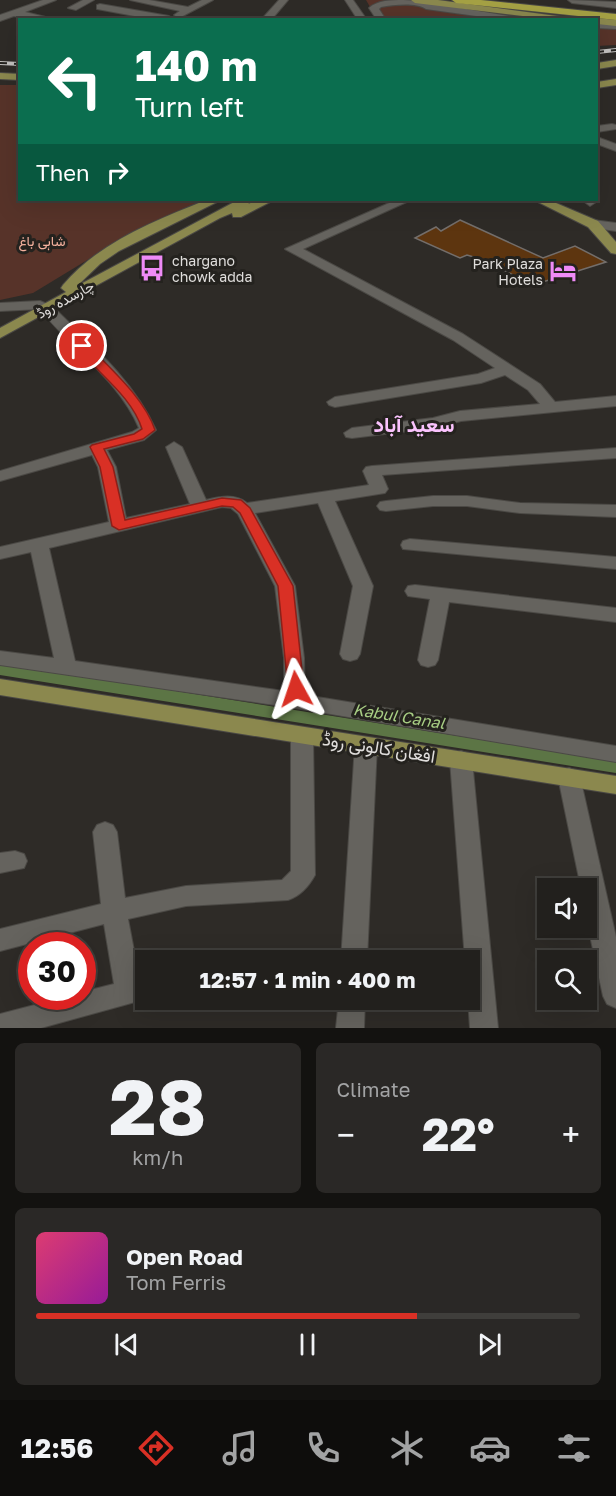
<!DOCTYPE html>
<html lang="en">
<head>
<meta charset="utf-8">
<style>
	body { margin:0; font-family:"Golos Text",Vazirmatn,sans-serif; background:#2a2826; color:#f1f3f6; height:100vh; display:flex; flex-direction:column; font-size:22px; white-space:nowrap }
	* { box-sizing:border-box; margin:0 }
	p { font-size:20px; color:#a2a3a4 }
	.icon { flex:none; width:33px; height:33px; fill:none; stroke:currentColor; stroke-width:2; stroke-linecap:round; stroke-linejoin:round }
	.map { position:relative; height:1028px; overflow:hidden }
	.drawer { display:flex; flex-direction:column; gap:15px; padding:15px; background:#131210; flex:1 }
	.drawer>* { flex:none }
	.guide { position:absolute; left:18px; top:18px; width:580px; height:183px; border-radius:0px; box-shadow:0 6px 24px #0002,0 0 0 2px #3f3e3b; background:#0b6e4f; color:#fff; overflow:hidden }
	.fabs { position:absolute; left:537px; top:878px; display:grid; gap:12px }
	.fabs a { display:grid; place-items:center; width:60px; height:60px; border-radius:0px; background:#22201d; box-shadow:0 6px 24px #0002,0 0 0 2px #3f3e3b; font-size:30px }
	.speed { position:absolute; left:18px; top:932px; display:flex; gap:12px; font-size:30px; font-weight:700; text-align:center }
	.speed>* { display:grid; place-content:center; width:78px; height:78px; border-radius:50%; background:#22201d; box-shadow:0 6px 24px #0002,0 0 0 2px #3f3e3b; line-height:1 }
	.speed .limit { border:9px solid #d22; background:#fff; color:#111 }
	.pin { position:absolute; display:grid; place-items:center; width:51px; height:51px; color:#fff; margin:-26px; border:3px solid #fff; border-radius:50%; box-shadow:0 2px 6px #0007 }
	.me { position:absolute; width:66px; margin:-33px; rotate:355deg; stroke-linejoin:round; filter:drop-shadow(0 0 4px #0008) }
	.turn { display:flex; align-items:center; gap:21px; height:126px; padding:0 18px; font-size:27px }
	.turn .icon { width:78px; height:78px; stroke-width:2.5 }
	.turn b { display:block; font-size:42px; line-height:51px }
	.then { display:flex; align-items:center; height:57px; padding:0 18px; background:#0003; gap:12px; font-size:22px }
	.big { font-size:45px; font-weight:700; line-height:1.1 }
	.drawer .tile { flex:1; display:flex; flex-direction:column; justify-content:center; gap:9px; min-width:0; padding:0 21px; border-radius:9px; background:#2a2826 }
	.drawer .dial { align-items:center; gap:0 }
	.dial b { font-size:78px; line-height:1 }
	.song { display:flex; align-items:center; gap:18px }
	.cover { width:72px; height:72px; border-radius:9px; background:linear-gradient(135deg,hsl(340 70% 55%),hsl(300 70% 35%)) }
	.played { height:6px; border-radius:3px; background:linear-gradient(90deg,#d93025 70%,#3f3e3b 70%) }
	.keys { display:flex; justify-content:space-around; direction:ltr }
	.heat { display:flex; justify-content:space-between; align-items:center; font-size:33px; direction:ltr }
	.drawer .tiles { flex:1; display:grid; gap:15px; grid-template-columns:1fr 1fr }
	.tile:last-child { grid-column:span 2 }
	.trip { position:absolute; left:135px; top:950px; width:345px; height:60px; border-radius:0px; background:#22201d; box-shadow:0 6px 24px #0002,0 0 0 2px #3f3e3b; font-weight:700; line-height:60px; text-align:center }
	.tabs { display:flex; height:96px; justify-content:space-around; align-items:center; background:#0e0d0c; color:#a2a3a4 }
	.tabs .icon { width:42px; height:42px }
	.tabs .active { color:#d93025 }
	.tabs b { font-size:27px; color:#f1f3f6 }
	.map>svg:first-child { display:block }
	.green { fill:#573329 }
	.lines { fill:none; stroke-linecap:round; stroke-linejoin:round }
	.canal { fill:#5c7545; fill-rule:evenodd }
	.building { fill:#5d350f; stroke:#736e6b; stroke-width:1.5 }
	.minor-casing { stroke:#4b4945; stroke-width:2 }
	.major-casing { stroke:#4b4945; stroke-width:2 }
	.highway-casing { stroke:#4b4945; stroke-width:2 }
	.minor { fill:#65635e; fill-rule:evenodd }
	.major { fill:#8b884e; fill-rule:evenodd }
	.highway { fill:#a5a144; fill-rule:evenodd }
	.rail-casing { stroke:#c3c1bf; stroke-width:4 }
	.rail { stroke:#24221e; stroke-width:2; stroke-dasharray:7; stroke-linecap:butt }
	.route { fill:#d93025; stroke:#8d1f18; stroke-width:1.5 }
	.labels { text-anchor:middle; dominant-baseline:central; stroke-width:6; stroke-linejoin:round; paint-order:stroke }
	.far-park-label { font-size:14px; fill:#f5b19e; stroke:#24221e }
	.far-poi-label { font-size:14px; fill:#e0dedc; stroke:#24221e; text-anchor:start }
	.far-street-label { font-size:14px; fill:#e0dedc; stroke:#24221e }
	.water-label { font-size:16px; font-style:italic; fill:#a8ce84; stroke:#24221e }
	.near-street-label { font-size:18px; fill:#e0dedc; stroke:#24221e }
	.district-label { font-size:21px; font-weight:bold; fill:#fbc3fe; stroke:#24221e }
</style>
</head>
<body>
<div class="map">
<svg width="616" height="1028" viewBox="0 0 616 1028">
	<rect width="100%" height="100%" fill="#2e2b27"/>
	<g class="green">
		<path d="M 366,0 L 416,0 L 557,19 L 377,19 Z"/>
		<path d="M 597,24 L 616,26 L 616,45 L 597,46 Z"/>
		<path d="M 0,85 L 19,85 L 20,200 L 203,200 L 117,242 L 33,293 L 0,300 Z"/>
	</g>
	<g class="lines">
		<path class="canal" d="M 0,663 L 616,761 L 616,773 L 0,675 Z"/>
	</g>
	<path class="building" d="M 460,220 L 543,258 L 575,246 L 606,262 L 527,287 L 515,276 L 487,261 L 467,255 L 460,258 L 415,238 L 436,227 L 441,231 Z"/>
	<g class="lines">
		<g class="minor-casing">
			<g id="minor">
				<path d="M 43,0 L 56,0 L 25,12 L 58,20 L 34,20 L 14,16 L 0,21 L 0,15 Z"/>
				<path d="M 83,0 L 94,0 L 76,10 L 68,8 Z"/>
				<path d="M 130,0 L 149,0 L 188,7 L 202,0 L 213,0 L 179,18 L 174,15 L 180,11 Z"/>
				<path d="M 279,0 L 288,0 L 271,20 L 261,20 Z"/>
				<path d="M 345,0 L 353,0 L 367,20 L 358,20 Z"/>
				<path d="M 403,0 L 438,2 L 442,5 L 533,20 L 505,20 L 426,9 C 415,2 394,5 381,7 L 379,9 L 386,20 L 377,20 L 369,8 C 378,0 391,0 403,0 Z"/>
				<path d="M 568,0 L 616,2 L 616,8 L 572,3 Z"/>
				<path d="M 100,4 L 169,16 L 174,19 L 156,20 L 97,9 L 97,5 Z"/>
				<path d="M 597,22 L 616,23 L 616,29 L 597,28 Z"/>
				<path d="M 612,124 L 616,125 L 616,129 L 597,132 L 597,126 Z"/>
				<path d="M 597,137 L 616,144 L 616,151 L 597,144 Z"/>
				<path d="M 396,200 L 411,200 L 303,249 L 463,334 L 540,384 L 555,402 L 616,396 L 616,406 L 461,421 L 434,428 L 352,438 L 346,437 L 344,433 L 352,428 L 433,418 L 460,411 L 540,404 L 528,390 L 505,375 L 481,383 L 335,407 L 329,405 L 327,402 L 335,397 L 478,374 L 495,368 L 453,340 L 285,249 Z"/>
				<path d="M 582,200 L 595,200 L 596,202 L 590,206 Z"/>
				<path d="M 593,220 L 616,223 L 616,231 L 588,227 L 587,224 L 588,221 Z"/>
				<path d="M 40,301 L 52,306 C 90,343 134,381 156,430 L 144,440 L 107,450 L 116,467 L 126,518 L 190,504 L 166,447 L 174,442 L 182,447 L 206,500 C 219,497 235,493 247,503 L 369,485 L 363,471 L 366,467 L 372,466 L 616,448 L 616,458 L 382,475 L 388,489 L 385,493 L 335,501 L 373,586 L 360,654 L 357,659 L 350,661 L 343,659 L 340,654 L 353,586 L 318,503 L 255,513 L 295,586 L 304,658 L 305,695 L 616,746 L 616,762 L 295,708 L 0,665 L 0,651 L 54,658 L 31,552 L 0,559 L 0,547 L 109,522 L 98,467 L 92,455 L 0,481 L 0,471 L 132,432 L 139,428 C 118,379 72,350 40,309 L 0,311 L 0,303 ZM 222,507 L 231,508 L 238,514 L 275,586 L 284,658 L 284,691 L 75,661 L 49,548 Z"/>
				<path d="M 433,496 L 467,496 L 520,503 L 616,505 L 616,517 L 520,513 L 467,506 L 433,506 L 386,511 L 380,510 L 377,506 L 380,502 L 386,501 Z"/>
				<path d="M 410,539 L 616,557 L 616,569 L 403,549 L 401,545 L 403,541 Z"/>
				<path d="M 415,585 L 616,608 L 616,622 L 449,602 L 438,660 L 435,665 L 428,667 L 421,665 L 418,660 L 430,599 L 408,596 L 405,591 L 408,586 Z"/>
				<path d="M 302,727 L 310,729 L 313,735 L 315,875 C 309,886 300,896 288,900 L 186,906 L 128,919 L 139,977 L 146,975 L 146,999 L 41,1028 L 0,1028 L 0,1014 L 69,996 L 82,996 L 82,992 L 114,984 L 104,924 L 0,951 L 0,929 L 101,904 L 93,832 L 97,825 L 105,822 L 113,825 L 117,832 L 125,898 L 186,886 L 282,880 L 291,871 L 291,735 L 294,729 Z"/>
				<path d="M 366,737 L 374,739 L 377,745 L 367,960 L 341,960 L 355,745 L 358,739 Z"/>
				<path d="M 461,751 L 469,754 L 472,760 L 498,1028 L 470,1028 L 468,999 L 470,960 L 465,960 L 450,760 L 453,754 Z"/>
				<path d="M 569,768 L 577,771 L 580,777 L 616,937 L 616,1008 L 607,1004 L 603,996 L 586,917 L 586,888 L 581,888 L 558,777 L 561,771 Z"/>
				<path d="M 15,851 L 24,854 L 27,861 L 24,868 L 0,873 L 0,853 Z"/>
				<path d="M 339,999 L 365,999 L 364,1028 L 336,1028 Z"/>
			</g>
		</g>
		<g class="major-casing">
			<g id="major">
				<path d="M 411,0 L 438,0 L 587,20 L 556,20 L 415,3 Z"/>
				<path d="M 597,18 L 616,20 L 616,26 L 597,24 L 597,20 L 593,20 Z"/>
				<path d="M 616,60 L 616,66 L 597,69 L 597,63 Z"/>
				<path d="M 0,73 L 20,74 L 20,80 L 0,79 Z"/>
				<path d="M 616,79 L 616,85 L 597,88 L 597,82 Z"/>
				<path d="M 206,200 L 221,200 L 119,251 L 100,264 L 77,286 L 238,200 L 253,200 L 248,204 L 259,200 L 274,200 L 241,217 L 233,217 L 232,213 L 220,218 L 0,338 L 0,328 L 66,292 L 61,288 L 63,285 C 99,242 155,221 206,200 Z"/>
				<path d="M 534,200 L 549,200 L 598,221 L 616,242 L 616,254 L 611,253 L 588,227 Z"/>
				<path d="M 0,679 L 616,776 L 616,794 L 0,695 Z"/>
			</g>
		</g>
		<g class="highway-casing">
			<path id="highway" d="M 452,0 L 481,0 L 616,14 L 616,20 L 456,3 Z"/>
		</g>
		<use href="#minor" class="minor"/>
		<use href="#major" class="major"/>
		<use href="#highway" class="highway"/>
		<g class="rail-casing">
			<g id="rail">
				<path d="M 597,52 L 616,50"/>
				<path d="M 0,63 L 20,64"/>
			</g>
		</g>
		<use href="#rail" class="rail"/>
	</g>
	<path class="route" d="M 82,342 L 86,343 C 109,368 144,397 155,430 L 143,439 L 104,449 L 113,467 L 125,520 L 222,498 L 241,500 L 250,508 L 293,586 L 304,689 L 302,693 L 290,693 L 288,689 L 278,586 L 240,513 L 233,507 L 222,506 L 119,530 L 112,526 L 100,467 L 90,447 L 92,445 L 134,434 L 142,429 C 132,396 96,372 76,346 Z"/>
	<defs>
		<g id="bus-bare" transform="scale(2.07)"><path d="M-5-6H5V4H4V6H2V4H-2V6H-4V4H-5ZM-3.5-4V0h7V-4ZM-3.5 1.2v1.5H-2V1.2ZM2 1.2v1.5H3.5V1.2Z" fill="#ef8bf7" stroke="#24221e" stroke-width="2.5" paint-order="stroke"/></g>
		<g id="hotel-bare" transform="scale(2.07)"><path d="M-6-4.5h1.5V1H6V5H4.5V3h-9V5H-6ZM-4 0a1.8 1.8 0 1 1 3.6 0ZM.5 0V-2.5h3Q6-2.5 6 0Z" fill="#ef8bf7" stroke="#24221e" stroke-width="2.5" paint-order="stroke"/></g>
	</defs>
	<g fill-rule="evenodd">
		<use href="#bus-bare" x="152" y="268"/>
		<use href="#hotel-bare" x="563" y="271"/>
	</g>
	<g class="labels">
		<g class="far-park-label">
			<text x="42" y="240">شاہی باغ</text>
		</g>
		<g class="far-poi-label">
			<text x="172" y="260">chargano<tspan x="172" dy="16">chowk adda</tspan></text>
			<text x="543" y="263" text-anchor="end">Park Plaza<tspan x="543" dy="16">Hotels</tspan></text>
		</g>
		<g class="far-street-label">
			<text transform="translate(65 299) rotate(-29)">چارسدہ روڈ</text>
		</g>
		<g class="water-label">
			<text transform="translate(399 716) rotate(9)">Kabul Canal</text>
		</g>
		<g class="near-street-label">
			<text transform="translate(379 747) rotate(9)">افغان کالونی روڈ</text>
		</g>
		<g class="district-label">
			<text x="414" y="424">سعید آباد</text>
		</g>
	</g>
</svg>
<div class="fabs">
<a><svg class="icon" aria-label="sound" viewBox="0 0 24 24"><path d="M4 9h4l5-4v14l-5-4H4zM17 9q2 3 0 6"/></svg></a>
<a><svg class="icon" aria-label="search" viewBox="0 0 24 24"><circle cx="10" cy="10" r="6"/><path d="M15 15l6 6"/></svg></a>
</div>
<div class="speed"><div class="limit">30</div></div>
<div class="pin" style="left:82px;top:346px;background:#d93025"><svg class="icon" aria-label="arrive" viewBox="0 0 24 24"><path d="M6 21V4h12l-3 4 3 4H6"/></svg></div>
<svg class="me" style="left:296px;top:689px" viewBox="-20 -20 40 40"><path d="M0-17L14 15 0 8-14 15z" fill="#d93025" stroke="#fff" stroke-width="4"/></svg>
<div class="trip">12:57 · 1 min · 400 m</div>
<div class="guide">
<div class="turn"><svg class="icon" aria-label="left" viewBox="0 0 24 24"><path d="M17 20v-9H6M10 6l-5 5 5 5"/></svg><div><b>140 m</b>Turn left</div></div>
<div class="then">Then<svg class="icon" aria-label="right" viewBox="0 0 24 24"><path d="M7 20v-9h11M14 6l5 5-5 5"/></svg></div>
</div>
</div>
<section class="drawer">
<div class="tiles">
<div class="tile dial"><b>28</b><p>km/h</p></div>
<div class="tile"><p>Climate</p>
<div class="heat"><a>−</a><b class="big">22°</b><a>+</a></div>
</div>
<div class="tile">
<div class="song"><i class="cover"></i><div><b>Open Road</b><p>Tom Ferris</p></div></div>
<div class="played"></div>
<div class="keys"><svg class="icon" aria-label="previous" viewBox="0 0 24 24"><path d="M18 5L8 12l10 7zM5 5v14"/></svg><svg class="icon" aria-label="pause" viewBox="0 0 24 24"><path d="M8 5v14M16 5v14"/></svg><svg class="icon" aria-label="next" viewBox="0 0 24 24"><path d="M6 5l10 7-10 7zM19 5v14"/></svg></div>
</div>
</div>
</section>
<nav class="tabs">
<b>12:56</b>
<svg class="icon active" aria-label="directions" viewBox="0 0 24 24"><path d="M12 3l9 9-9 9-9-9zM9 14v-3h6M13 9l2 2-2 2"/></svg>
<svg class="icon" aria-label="music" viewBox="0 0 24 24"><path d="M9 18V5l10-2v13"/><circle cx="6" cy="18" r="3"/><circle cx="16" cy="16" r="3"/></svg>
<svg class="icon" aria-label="phone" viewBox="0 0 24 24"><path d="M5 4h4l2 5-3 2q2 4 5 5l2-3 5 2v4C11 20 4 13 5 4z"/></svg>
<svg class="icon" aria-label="climate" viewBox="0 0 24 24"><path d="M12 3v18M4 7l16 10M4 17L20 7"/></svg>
<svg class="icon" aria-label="car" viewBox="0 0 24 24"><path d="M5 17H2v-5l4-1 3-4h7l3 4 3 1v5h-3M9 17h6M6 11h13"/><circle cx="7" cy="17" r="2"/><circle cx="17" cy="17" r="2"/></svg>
<svg class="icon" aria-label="filters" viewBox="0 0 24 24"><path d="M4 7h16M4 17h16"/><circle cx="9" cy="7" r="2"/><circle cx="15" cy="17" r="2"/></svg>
</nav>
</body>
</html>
